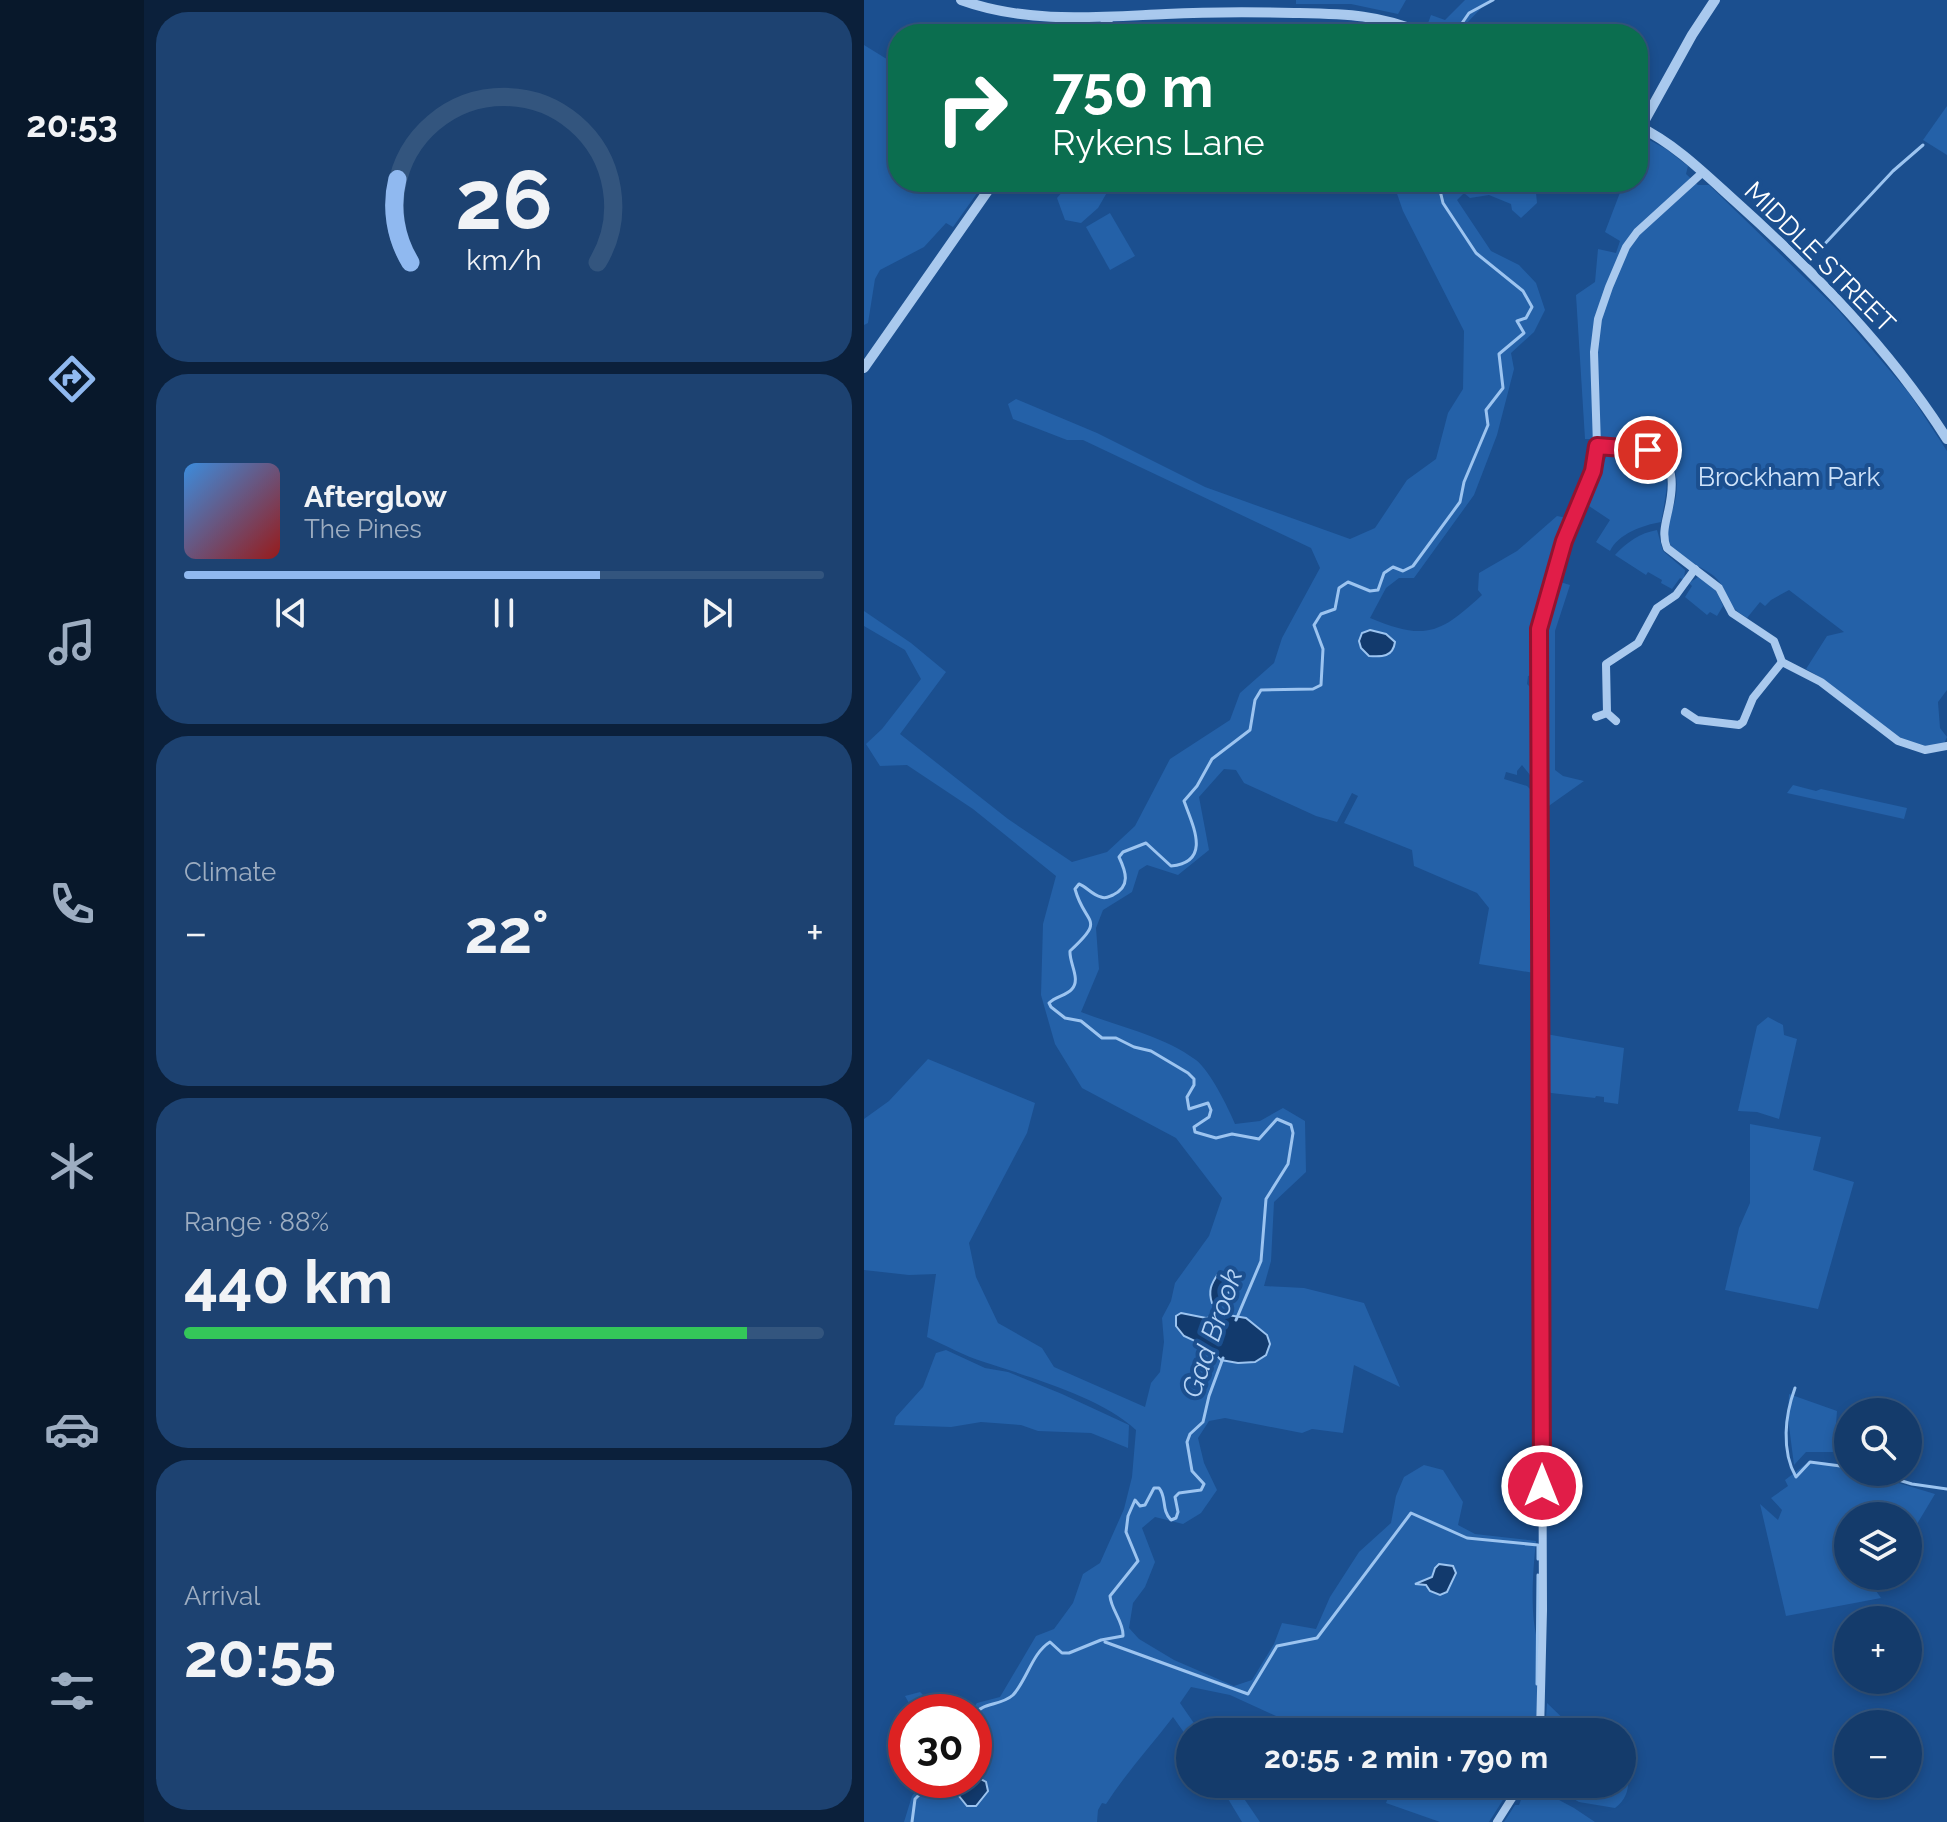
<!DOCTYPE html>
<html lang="en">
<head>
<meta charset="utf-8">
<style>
	body { margin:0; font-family:Raleway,sans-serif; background:#1d4271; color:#f1f3f6; height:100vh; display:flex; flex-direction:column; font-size:30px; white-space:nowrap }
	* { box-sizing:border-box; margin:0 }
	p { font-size:26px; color:#9dadc1 }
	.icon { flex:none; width:44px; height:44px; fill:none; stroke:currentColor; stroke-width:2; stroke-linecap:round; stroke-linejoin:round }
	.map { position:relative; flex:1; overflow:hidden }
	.panel { display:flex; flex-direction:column; gap:12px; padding:12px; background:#0b203b; width:720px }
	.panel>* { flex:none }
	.guide { position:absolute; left:24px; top:24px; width:760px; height:168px; border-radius:32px; box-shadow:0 4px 12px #0003,0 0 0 2px #33557e; background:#0b6e4f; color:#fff; overflow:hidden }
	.buttons { position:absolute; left:970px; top:1398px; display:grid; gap:16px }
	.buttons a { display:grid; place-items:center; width:88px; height:88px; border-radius:50%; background:#143b6b; box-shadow:0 4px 12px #0003,0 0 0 2px #33557e; font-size:40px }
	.speed { position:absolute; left:24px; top:1694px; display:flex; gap:16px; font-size:40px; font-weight:700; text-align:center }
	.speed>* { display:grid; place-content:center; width:104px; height:104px; border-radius:50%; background:#143b6b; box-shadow:0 4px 12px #0003,0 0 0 2px #33557e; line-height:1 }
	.speed .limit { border:12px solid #d22; background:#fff; color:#111 }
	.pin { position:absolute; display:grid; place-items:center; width:68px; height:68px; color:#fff; margin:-34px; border:4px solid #fff; border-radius:50%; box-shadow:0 2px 8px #0007 }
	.me { position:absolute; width:88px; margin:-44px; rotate:0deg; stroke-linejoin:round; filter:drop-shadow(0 0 6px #0008) }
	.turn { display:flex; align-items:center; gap:28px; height:168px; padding:0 32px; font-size:36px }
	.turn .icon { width:104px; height:104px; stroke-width:2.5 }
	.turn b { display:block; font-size:56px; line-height:68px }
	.big { font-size:60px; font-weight:700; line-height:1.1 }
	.panel .widget { flex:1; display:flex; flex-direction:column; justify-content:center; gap:12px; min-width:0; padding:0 28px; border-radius:32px; background:#1d4271 }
	.panel .dial { align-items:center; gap:0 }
	.dial svg { height:208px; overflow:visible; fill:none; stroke:#33557e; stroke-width:7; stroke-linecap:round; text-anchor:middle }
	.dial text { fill:#f1f3f6; stroke:none }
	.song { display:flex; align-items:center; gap:24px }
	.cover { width:96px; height:96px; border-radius:12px; background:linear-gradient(135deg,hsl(210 70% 55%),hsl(0 70% 35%)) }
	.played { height:8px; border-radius:4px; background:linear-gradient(90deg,#90b9f0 65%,#33557e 65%) }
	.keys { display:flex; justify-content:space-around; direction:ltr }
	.heat { display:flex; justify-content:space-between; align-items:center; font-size:44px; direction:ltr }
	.charge { height:12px; border-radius:6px; background:linear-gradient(90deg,#34c759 88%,#33557e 0) }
	.trip { position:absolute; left:312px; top:1718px; width:460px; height:80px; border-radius:40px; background:#143b6b; box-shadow:0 4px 12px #0003,0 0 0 2px #33557e; font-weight:700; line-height:80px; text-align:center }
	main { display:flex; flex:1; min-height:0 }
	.tabs { display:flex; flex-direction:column; width:144px; justify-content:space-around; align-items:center; background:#08182b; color:#9dadc1 }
	.tabs .icon { width:56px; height:56px }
	.tabs .on { color:#90b9f0 }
	.tabs b { font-size:36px; color:#f1f3f6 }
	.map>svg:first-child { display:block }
	.green { fill:#2461a8; fill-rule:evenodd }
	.water { fill:#123a6d; stroke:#9cc4f0; stroke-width:2 }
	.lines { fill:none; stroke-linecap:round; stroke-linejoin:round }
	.stream { stroke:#9cc4f0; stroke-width:3 }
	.minor { stroke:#a9c9ee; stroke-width:8 }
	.tertiary { stroke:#a9c9ee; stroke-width:10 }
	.route-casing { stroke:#92132f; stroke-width:20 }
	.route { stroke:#e11d48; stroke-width:14 }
	.labels { text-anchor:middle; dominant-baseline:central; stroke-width:8; stroke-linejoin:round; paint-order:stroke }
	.street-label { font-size:26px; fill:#fff; stroke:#1b4f8f }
	.park-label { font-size:26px; fill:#cfe3fa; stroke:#1b4f8f }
	.water-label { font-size:28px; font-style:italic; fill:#b5d3f5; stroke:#1b4f8f }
</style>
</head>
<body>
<main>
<nav class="tabs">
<b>20:53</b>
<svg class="icon on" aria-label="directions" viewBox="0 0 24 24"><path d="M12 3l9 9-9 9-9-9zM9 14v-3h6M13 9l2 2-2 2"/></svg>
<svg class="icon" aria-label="music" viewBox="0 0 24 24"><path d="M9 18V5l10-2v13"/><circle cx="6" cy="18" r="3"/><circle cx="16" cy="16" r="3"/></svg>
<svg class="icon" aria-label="phone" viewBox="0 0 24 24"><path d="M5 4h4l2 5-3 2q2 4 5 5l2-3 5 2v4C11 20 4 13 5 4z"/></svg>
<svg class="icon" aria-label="climate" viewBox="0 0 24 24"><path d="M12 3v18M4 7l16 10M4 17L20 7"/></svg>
<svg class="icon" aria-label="car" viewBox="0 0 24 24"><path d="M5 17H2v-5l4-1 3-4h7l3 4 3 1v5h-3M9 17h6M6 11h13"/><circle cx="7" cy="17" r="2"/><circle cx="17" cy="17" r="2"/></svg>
<svg class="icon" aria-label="filters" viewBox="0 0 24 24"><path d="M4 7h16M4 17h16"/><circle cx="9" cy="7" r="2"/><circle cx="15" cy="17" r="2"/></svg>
</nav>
<section class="panel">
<div class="widget dial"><svg viewBox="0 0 100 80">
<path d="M14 69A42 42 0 1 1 86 69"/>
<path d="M14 69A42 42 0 0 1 9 37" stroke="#90b9f0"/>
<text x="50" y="56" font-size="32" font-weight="700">26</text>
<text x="50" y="72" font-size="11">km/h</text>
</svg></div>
<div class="widget">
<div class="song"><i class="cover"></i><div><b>Afterglow</b><p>The Pines</p></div></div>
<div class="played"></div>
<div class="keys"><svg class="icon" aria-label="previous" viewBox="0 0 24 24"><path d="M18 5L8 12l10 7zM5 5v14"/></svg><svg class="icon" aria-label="pause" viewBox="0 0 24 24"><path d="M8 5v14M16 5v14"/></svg><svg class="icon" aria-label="next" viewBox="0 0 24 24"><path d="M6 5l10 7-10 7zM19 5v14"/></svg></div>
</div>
<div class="widget"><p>Climate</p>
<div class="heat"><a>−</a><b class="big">22°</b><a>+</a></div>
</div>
<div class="widget"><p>Range · 88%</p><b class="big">440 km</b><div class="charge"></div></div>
<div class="widget"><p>Arrival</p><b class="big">20:55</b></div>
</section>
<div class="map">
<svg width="1083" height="1822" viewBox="0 0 1083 1822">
	<rect width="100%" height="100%" fill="#1b4f8f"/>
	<g class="green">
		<path d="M 432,0 L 542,0 L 534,14 L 487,4 L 432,4 Z"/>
		<path d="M 601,0 L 625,0 L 599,27 L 617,34 L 581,34 L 563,26 L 567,15 L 581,20 Z"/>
		<path d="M 0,45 L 34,66 L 34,182 L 121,182 L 89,227 L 82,223 L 60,247 L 16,270 L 11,279 L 4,323 L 0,325 Z"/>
		<path d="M 1083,106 L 1083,155 L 1059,140 Z"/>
		<path d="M 778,136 L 802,149 L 824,166 L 822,174 L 834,185 L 845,185 L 975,311 L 1045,393 L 1083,451 L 1083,690 L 1074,702 L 1076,728 L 1083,737 L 1080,744 C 1074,745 1067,747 1061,747 C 1030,747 974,685 942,669 L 963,636 L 980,632 L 925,590 L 907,600 L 901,606 L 896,602 L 883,618 C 879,615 872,611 869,607 C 862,596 860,585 850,576 C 836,565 808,557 804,538 C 802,524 810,509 812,496 C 821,436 763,441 721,439 L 712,295 L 731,282 L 734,249 L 752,253 L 756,241 L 741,232 L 760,182 L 774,182 L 774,173 L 779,170 L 774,165 L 774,146 Z"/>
		<path d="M 207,182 L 255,182 L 245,189 L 234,208 L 217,223 L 201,220 L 193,198 Z"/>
		<path d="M 521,182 L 565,182 L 577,188 L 576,182 L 592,182 L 595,187 L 600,182 L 641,182 L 672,193 L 673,203 L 657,218 L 648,210 L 647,204 L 625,195 L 606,198 L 600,193 L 593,200 L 627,251 L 655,265 L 672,283 L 681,310 L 670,332 L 647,353 L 650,369 L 633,435 L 610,495 L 550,578 L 535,578 L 522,588 L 506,618 C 561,641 576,634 618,595 L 614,590 L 615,573 L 653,551 L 693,516 L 703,518 L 675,596 L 668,626 L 669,675 L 664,676 L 663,684 L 667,688 L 670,774 L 666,775 L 658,765 L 653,771 L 653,775 L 642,772 L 640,779 L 663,786 L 669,792 L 670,973 L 615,964 L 625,908 L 613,893 L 550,866 L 548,850 L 480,823 L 494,796 L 488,793 L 473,822 L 452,816 L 380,783 L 372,770 L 360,769 L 335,797 L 345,850 L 314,875 L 283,865 L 275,870 L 268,892 L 239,910 L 232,928 L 235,969 L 217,1012 C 255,1027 298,1035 332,1060 C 346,1071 364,1107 371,1124 L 396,1121 L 419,1108 L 441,1121 L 442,1172 L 410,1202 L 407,1261 L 400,1286 L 440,1288 L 500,1303 L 536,1387 L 490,1365 L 479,1433 L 448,1429 L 438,1433 L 361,1418 L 345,1421 L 334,1438 L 340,1463 L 353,1490 L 337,1513 L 319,1524 L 291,1517 L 278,1528 L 291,1562 L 281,1587 L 269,1603 L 265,1628 L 275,1639 L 310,1660 L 370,1686 L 388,1680 L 410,1644 L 418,1623 L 452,1629 L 466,1597 L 495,1552 L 527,1523 L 532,1496 L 540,1477 L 560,1465 L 579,1470 L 599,1502 L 594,1525 L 611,1534 L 672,1541 C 669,1569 665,1619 675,1644 L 674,1717 L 671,1732 L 447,1732 L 366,1695 L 327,1687 L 316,1703 L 336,1732 L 326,1732 L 326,1741 L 309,1717 C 286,1747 262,1773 242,1804 L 238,1803 L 234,1810 L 233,1822 L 40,1822 L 48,1796 L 61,1780 L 110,1780 L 110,1712 L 106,1712 L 113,1703 L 136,1697 L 172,1636 L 190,1629 L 209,1603 L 219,1574 L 236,1563 L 260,1509 L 268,1477 L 272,1430 C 237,1397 165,1377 120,1362 C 100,1356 81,1345 63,1337 L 72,1274 L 45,1275 L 0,1270 L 0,1119 L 25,1101 L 64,1059 L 171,1103 L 163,1133 L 105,1243 L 112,1277 L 134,1323 L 178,1348 L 190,1367 L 281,1407 L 287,1383 L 296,1372 L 300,1342 L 298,1318 L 307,1301 L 311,1283 L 345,1236 L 358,1198 L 312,1138 L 218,1088 L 191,1044 L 177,995 L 179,924 L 192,876 L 109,809 L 43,765 L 16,766 L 2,744 L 18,729 L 57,679 L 41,650 L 0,626 L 0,611 L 47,643 L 82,672 L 36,734 L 144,819 L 208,862 L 243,852 L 271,826 L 306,759 L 366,720 L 376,693 L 410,663 L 418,638 L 456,568 L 447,548 L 219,440 L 203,440 L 149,419 L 144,404 L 152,399 L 233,433 L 341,487 L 486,539 L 511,528 L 543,480 L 572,459 L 584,413 L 599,389 L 600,331 L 539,211 L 530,185 ZM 317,1313 L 393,1328 L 403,1335 L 357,1360 L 344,1347 L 320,1336 Z"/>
		<path d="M 246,213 L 271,256 L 246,270 L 222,227 Z"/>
		<path d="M 753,451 C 812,458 806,472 797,522 C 779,525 754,534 746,551 L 732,542 L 746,520 L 725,506 L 743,454 Z"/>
		<path d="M 793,530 L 799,551 L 821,570 L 820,580 L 816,578 L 808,589 L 797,583 L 798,580 L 784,572 L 782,575 L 751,555 C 763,542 776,533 793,530 Z"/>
		<path d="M 834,577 C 848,581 854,593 859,606 L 853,616 L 846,612 L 843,615 L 821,597 L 828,586 L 825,583 Z"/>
		<path d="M 693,581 L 706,585 L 691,631 L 691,770 L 699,776 L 720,781 L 679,810 L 679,631 Z"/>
		<path d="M 929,785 L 952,791 L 957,789 L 1043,808 L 1040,819 L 923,793 Z"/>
		<path d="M 904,1017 L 919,1025 L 920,1035 L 933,1039 L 915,1119 L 893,1112 L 874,1111 L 893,1026 Z"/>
		<path d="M 682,1034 L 760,1048 L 754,1104 L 740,1102 L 740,1097 L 732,1096 L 731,1098 L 687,1093 L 681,1089 Z"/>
		<path d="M 886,1124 L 957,1137 L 949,1170 L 990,1182 L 954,1309 L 861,1290 L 875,1228 L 886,1203 Z"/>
		<path d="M 82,1350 L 121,1368 L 144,1372 L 198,1394 L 265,1425 L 264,1448 L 227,1433 L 174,1431 L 157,1425 L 117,1422 L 87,1427 L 30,1425 L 32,1417 L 59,1387 L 72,1353 Z"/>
		<path d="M 925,1394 L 973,1411 L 970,1452 L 942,1452 L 930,1465 L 924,1418 Z"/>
		<path d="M 946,1461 L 984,1465 L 984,1472 L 998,1472 L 1071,1494 L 1044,1539 L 1044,1516 L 984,1516 L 984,1576 L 1022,1576 L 1010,1588 L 1017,1598 L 922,1616 L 896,1504 L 914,1520 L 918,1510 L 907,1498 L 924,1486 L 921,1480 Z"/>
		<path d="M 56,1692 L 75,1710 L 78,1712 L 50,1712 L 41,1696 Z"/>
		<path d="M 683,1703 L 713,1732 L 681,1732 Z"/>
		<path d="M 758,1752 C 765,1773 770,1794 751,1808 L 715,1802 L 683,1784 L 758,1784 Z"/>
		<path d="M 355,1784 L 370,1784 L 396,1822 L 378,1822 Z"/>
		<path d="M 529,1784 L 649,1784 L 625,1822 L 576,1822 L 522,1803 Z"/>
		<path d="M 667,1785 L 710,1808 L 731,1822 L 640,1822 L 651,1805 L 655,1805 L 662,1787 Z"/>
	</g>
	<g class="water">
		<path d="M 506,630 L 522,634 L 531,642 C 529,657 518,657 505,656 L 497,648 L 495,641 L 498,633 Z"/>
		<path d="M 362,1273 L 369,1276 L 361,1305 L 348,1303 C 344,1291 347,1284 354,1274 Z"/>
		<path d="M 317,1313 L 342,1318 L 364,1315 L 382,1318 L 403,1335 L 406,1344 L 402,1355 L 391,1362 L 374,1363 L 357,1360 L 344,1347 L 320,1336 L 312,1326 L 312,1316 Z"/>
		<path d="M 575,1564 L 589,1566 L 592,1573 L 583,1592 L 576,1595 L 566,1591 L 562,1585 L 551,1584 L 568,1577 L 571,1568 Z"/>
		<path d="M 113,1777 L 122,1782 L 124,1791 L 112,1806 L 103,1806 L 95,1796 L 104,1784 Z"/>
	</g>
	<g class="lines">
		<g class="stream">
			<path d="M 597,34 L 596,26 L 605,13 L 629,0"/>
			<path d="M 956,249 L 1029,171 L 1059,145"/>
			<path d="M 372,1320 L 397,1261 L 402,1199 L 424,1164 L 429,1133 L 427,1125 L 413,1119 L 395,1139 L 368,1134 L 352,1138 L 331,1132 L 330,1127 L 345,1117 L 347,1110 L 344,1103 L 325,1109 L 323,1097 L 330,1085 L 330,1079 L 324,1073 L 287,1051 L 270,1047 L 252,1038 L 238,1038 L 217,1021 L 201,1018 L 187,1007 L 185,1003 C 192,996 202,996 208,989 C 217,979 205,963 206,951 C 243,917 221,926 211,889 L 215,884 C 223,887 228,895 237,897 C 242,899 244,897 249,895 C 267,886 262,872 255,857 L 259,852 L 282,843 L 307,866 C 348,862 329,826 320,801 L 333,786 L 348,759 L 386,730 L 391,700 L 397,690 L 449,689 L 457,685 L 459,649 L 450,625 L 457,614 L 471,609 L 475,588 L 484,582 L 506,591 L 514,590 L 520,573 L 529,567 L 539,571 L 549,566 L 596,502 L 600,482 L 624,425 L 622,410 L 639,388 L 635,354 L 660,333 L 653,321 L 662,318 L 668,307 L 659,291 L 612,253 L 579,203 L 574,182"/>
			<path d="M 931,1388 C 921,1415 917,1451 932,1477 L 946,1462 L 984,1467"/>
			<path d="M 1008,1472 L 1048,1484 L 1083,1489"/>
			<path d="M 241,1642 L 384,1694 L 413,1646 L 453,1638 L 547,1513 L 603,1538 L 674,1545 L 674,1559"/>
			<path d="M 673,1684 L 674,1575"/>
			<path d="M 110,1715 C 118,1702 137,1706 149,1695 C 163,1680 168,1653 186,1642 L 198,1653 L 205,1653 L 237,1640 L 259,1636 C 260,1622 247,1610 246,1596 L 274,1561 L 262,1532 L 264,1516 L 271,1500 L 276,1506 L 281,1505 L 290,1488 L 295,1488 C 303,1497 297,1510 307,1520 L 312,1518 L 314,1512 L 311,1497 L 315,1493 L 337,1490 L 340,1484 L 328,1471 L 323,1442 L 326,1434 L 339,1422 L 345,1396 L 359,1358"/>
			<path d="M 48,1822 L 51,1799 L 70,1780"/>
		</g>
		<g class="minor">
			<path d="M 733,446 C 788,447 819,447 804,512 C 801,525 798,536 803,548 L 855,588 L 868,613 L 910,641 L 918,662 L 957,682 L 1034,741 L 1061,750 L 1083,746"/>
			<path d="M 821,712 L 833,720 L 875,725 L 879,722 L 889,698 L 918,662"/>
			<path d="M 743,713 L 742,664 L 774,643 L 793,608 L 812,595 L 831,569"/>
			<path d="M 732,717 L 743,713 L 752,721"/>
			<path d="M 676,1732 L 679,1610 L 675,629 L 700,541 L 729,471 L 733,446 L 730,352 L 734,319 L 745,287 L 762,247 L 773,232 L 839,172"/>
			<path d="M 633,1822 L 657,1784"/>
		</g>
		<g class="tertiary">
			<path d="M 97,0 C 163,24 233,17 302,14 C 345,12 387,12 430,13 C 480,14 515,14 561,34"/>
			<path d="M 234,34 L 245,18"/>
			<path d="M 774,126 C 811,144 840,173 871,201 C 950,272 1026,349 1083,439"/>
			<path d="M 777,127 L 828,35 L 851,0"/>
			<path d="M 0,368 L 130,182"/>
		</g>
	</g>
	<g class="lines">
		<g class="route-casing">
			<path id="route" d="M 678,1486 L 675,629 L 700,541 L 729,471 L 733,446 L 784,450"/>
		</g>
		<use href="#route" class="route"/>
	</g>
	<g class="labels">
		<g class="street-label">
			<text transform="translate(956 257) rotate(45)">MIDDLE STREET</text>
		</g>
		<g class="park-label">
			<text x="925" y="477">Brockham Park</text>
		</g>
		<g class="water-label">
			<text transform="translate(348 1333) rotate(-71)">Gad Brook</text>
		</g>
	</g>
</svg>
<div class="buttons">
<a><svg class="icon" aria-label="search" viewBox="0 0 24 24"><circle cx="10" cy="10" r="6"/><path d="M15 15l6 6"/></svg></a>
<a><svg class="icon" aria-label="layers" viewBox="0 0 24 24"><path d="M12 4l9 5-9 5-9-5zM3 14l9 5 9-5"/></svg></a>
<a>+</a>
<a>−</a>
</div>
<div class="speed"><div class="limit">30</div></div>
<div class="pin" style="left:784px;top:450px;background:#d93025"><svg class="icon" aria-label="arrive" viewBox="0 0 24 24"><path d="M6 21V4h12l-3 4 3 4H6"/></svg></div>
<svg class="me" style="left:678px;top:1486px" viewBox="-20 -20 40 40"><circle r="17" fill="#e11d48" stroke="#fff" stroke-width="3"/><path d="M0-11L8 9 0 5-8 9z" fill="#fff"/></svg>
<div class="trip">20:55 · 2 min · 790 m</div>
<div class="guide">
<div class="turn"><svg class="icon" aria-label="right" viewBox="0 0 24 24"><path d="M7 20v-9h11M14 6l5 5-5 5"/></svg><div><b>750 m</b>Rykens Lane</div></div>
</div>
</div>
</main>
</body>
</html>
